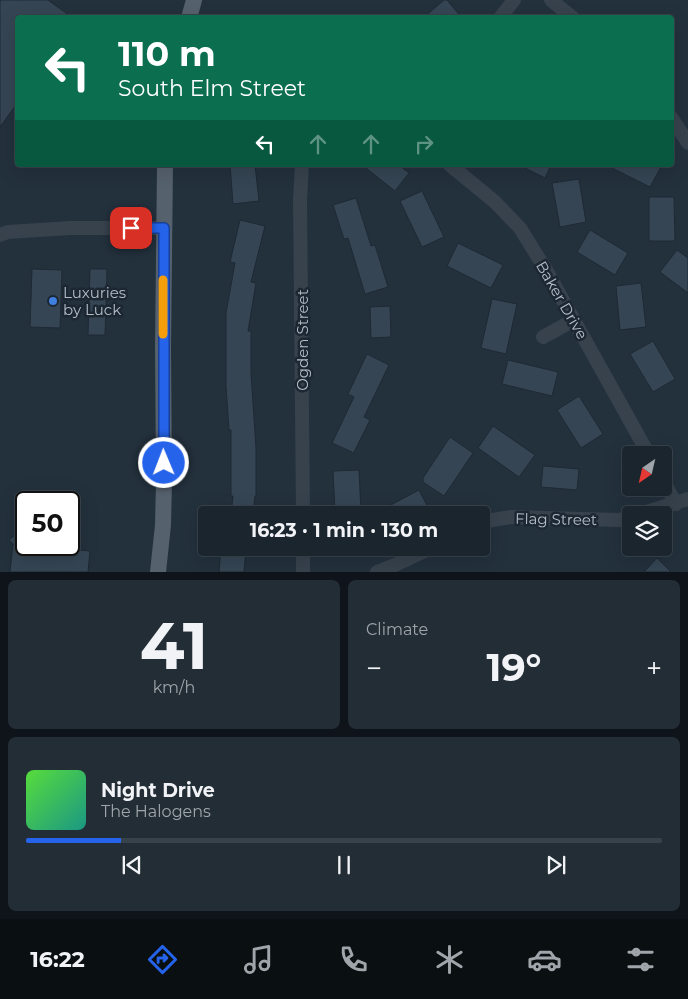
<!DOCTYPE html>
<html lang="en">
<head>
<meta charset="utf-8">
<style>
	body { margin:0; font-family:Montserrat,sans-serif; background:#232d36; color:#f1f3f6; height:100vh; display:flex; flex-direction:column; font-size:19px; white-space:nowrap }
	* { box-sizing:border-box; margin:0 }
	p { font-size:16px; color:#9fa5aa }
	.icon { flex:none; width:28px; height:28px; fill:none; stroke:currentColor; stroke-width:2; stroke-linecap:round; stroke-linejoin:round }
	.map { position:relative; height:572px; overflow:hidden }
	.sheet { display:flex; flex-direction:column; gap:8px; padding:8px; background:#0e1419; flex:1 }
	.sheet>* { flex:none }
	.guide { position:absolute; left:15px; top:15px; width:659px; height:152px; border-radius:5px; box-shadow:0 5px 20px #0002,0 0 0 1px #38424a; background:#0b6e4f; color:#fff; overflow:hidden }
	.needle { width:32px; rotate:214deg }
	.fabs { position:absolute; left:622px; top:446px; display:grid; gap:10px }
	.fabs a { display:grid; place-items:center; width:50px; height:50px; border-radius:5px; background:#1a252e; box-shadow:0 5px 20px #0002,0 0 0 1px #38424a; font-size:25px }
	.speed { position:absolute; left:15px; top:491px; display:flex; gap:10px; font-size:25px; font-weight:700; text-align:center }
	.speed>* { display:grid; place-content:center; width:65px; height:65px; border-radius:50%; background:#1a252e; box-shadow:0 5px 20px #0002,0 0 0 1px #38424a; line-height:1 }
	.speed .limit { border:2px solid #111; border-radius:8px; background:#fff; color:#111 }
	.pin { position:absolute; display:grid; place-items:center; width:42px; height:42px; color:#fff; margin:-21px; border-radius:10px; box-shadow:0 2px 8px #0006 }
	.me { position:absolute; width:55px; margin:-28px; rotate:359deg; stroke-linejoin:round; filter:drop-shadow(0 0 4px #0008) }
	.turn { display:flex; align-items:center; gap:18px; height:105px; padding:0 20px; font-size:22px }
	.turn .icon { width:65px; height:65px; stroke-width:2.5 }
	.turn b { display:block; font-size:35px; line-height:42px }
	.lanes { display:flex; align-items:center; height:48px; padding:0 20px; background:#0003; justify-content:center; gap:25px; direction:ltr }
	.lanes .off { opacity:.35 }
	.big { font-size:38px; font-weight:700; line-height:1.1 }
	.sheet .card { flex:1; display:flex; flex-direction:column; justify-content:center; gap:8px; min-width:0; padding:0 18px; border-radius:8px; background:#232d36 }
	.sheet .dial { align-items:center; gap:0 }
	.dial b { font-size:65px; line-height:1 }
	.song { display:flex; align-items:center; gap:15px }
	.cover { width:60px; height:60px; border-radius:8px; background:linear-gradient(135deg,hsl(110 70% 55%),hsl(170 70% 35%)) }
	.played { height:5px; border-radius:2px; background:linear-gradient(90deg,#2563eb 15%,#38424a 15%) }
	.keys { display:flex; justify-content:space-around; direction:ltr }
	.heat { display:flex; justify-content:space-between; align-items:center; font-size:28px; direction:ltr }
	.sheet .tiles { flex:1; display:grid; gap:8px; grid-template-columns:1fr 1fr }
	.card:last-child { grid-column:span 2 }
	.trip { position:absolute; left:198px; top:506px; width:292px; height:50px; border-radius:5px; background:#1a252e; box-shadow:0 5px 20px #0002,0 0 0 1px #38424a; font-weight:700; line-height:50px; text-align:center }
	.tabs { display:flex; height:80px; justify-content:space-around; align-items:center; background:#0a0f12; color:#9fa5aa }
	.tabs .icon { width:35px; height:35px }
	.tabs .selected { color:#2563eb }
	.tabs b { font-size:22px; color:#f1f3f6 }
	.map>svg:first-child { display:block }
	.building { fill:#354553; stroke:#1e2934 }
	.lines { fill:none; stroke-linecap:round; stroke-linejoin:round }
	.minor { stroke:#37424d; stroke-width:14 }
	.major { stroke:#55616d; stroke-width:16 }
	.route-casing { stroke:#184099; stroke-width:12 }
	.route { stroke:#2563eb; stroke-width:9 }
	.slow { stroke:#f59e0b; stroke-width:9 }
	.shop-dot { fill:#3f7fe0; stroke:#1c2732; stroke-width:2 }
	.labels { text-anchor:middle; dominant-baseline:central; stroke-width:5; stroke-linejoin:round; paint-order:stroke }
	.poi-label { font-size:15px; fill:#b2bdc8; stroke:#1c2732; text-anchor:start }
	.street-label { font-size:15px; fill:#b2bdc8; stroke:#1c2732 }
</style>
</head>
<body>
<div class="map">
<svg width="688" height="572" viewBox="0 0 688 572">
	<rect width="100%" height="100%" fill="#23313d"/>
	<g class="building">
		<path d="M 0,0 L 48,0 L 73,18 L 18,18 L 18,102 L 0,127 Z"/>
		<path d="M 444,0 L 447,0 L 462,18 L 423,18 Z"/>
		<path d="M 230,165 L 255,165 L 259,201 L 233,204 Z"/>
		<path d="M 362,165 L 399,165 L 409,173 L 395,191 Z"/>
		<path d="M 519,165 L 551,165 L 545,178 Z"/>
		<path d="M 606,165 L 662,165 L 650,187 Z"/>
		<path d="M 579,179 L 586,222 L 560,227 L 552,183 Z"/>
		<path d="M 422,191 L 444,237 L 422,247 L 400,201 Z"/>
		<path d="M 649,197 L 674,197 L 675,241 L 649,241 Z"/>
		<path d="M 356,198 L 371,246 L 375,245 L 388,287 L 365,294 L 348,238 L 344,239 L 333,205 Z"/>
		<path d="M 240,220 L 265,226 L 251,282 L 256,283 L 248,331 L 251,331 L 251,373 L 256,448 L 256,496 L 255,496 L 253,515 L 231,515 L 233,496 L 231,496 L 231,430 L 229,430 L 226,386 L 226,313 L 235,263 L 230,262 Z"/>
		<path d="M 590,230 L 628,253 L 615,275 L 577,252 Z"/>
		<path d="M 458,243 L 503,265 L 491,288 L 447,266 Z"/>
		<path d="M 677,250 L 688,258 L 688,293 L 660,272 Z"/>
		<path d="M 32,269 L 62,270 L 60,328 L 30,327 Z"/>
		<path d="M 90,269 L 107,269 L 105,335 L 88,335 Z"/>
		<path d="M 641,283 L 646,327 L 620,330 L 616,286 Z"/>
		<path d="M 492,299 L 517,304 L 506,354 L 481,348 Z"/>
		<path d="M 390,306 L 391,337 L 371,338 L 370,307 Z"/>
		<path d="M 653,341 L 675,379 L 653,392 L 630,354 Z"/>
		<path d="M 367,354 L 389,365 L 364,417 L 370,420 L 353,454 L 352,452 L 332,443 L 354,397 L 348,394 Z"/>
		<path d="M 508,360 L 558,372 L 552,396 L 502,384 Z"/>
		<path d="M 579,396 L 603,434 L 581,448 L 557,410 Z"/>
		<path d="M 493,426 L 535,455 L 519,477 L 478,448 Z"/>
		<path d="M 450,437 L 473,453 L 444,496 L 423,482 L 423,478 Z"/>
		<path d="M 543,466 L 579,469 L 577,490 L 541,487 Z"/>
		<path d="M 359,470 L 361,511 L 335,512 L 333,471 Z"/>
		<path d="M 419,490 L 432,515 L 372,515 Z"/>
		<path d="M 26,526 L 26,545 L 90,551 L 88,572 L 10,572 L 13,544 L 9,540 Z"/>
		<path d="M 221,548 L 246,548 L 244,572 L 219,572 Z"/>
		<path d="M 657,558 L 671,572 L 644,572 Z"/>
	</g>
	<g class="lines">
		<g class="minor">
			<path d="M 551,0 L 573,18"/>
			<path d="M 500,18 L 514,0"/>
			<path d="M 671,117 L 688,143"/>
			<path d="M 302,165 L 300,200 L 303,515"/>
			<path d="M 450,165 L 495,202 L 520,228 L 546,270 L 649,455"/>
			<path d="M 0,235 L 8,232 L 70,228 L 164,228"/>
			<path d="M 543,337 L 574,320"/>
			<path d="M 664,482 L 676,504"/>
			<path d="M 637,515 L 688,499"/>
			<path d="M 481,522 L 511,517 L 619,520 L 631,517"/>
			<path d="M 303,548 L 303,572"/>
			<path d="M 377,572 L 395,565 L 431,548"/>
		</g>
		<g class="major">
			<path d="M 189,18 L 194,0"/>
			<path d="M 158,572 L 163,525 L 164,482 L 163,348 L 165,165"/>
		</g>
	</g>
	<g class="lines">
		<g class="route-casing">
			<path id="route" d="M 131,228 L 164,228 L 164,463"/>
		</g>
		<use href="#route" class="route"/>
		<path class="slow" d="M 163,334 L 163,280"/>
	</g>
	<circle class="shop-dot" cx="53" cy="301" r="5"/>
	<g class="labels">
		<g class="poi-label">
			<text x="63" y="292">Luxuries<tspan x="63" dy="17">by Luck</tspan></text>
		</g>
		<g class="street-label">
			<text transform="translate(562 300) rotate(60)">Baker Drive</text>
			<text transform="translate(302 340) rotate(-90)">Ogden Street</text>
			<text transform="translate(556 519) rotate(1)">Flag Street</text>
		</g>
	</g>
</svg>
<div class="fabs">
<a><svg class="needle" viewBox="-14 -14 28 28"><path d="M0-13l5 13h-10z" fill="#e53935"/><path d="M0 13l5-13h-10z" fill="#9fa5aa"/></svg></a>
<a><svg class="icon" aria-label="layers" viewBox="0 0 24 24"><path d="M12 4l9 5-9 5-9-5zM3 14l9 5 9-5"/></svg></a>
</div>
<div class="speed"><div class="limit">50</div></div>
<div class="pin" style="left:131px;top:228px;background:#d93025"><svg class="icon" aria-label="arrive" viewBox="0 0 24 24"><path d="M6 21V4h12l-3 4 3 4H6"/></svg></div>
<svg class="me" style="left:164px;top:463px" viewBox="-20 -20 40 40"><circle r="17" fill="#2563eb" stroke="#fff" stroke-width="3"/><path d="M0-11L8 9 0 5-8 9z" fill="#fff"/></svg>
<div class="trip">16:23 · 1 min · 130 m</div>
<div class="guide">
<div class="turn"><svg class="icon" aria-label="left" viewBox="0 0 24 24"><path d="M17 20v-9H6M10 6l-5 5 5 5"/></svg><div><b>110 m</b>South Elm Street</div></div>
<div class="lanes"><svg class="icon" aria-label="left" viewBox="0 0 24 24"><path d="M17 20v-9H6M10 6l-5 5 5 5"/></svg><svg class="icon off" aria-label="ahead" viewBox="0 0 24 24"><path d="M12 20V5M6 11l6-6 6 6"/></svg><svg class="icon off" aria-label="ahead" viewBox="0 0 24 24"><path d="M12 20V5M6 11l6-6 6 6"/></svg><svg class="icon off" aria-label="right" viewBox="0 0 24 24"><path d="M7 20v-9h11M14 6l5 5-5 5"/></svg></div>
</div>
</div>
<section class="sheet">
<div class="tiles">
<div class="card dial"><b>41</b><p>km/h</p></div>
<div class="card"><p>Climate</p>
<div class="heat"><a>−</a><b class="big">19°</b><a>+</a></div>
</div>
<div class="card">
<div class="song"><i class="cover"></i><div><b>Night Drive</b><p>The Halogens</p></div></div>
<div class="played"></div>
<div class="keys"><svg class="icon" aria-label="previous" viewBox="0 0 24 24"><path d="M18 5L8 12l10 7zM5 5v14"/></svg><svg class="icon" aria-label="pause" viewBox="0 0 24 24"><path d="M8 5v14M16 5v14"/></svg><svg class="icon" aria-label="next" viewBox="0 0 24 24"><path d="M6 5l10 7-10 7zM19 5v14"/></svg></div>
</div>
</div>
</section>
<nav class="tabs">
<b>16:22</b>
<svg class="icon selected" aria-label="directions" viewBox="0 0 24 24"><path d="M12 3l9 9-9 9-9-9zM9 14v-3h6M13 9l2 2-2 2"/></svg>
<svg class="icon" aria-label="music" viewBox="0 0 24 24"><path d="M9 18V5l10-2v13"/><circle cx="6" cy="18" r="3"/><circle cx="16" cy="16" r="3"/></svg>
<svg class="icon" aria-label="phone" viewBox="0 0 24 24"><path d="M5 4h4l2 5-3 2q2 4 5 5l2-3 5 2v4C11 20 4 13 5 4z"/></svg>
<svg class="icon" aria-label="climate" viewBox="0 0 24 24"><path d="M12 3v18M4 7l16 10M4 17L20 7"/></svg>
<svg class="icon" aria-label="car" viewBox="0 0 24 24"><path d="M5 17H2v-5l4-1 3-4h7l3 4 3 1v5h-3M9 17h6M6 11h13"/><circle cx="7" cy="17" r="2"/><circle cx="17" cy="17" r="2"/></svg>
<svg class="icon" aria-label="filters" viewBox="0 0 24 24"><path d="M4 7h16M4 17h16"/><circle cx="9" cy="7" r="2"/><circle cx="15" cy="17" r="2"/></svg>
</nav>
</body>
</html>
